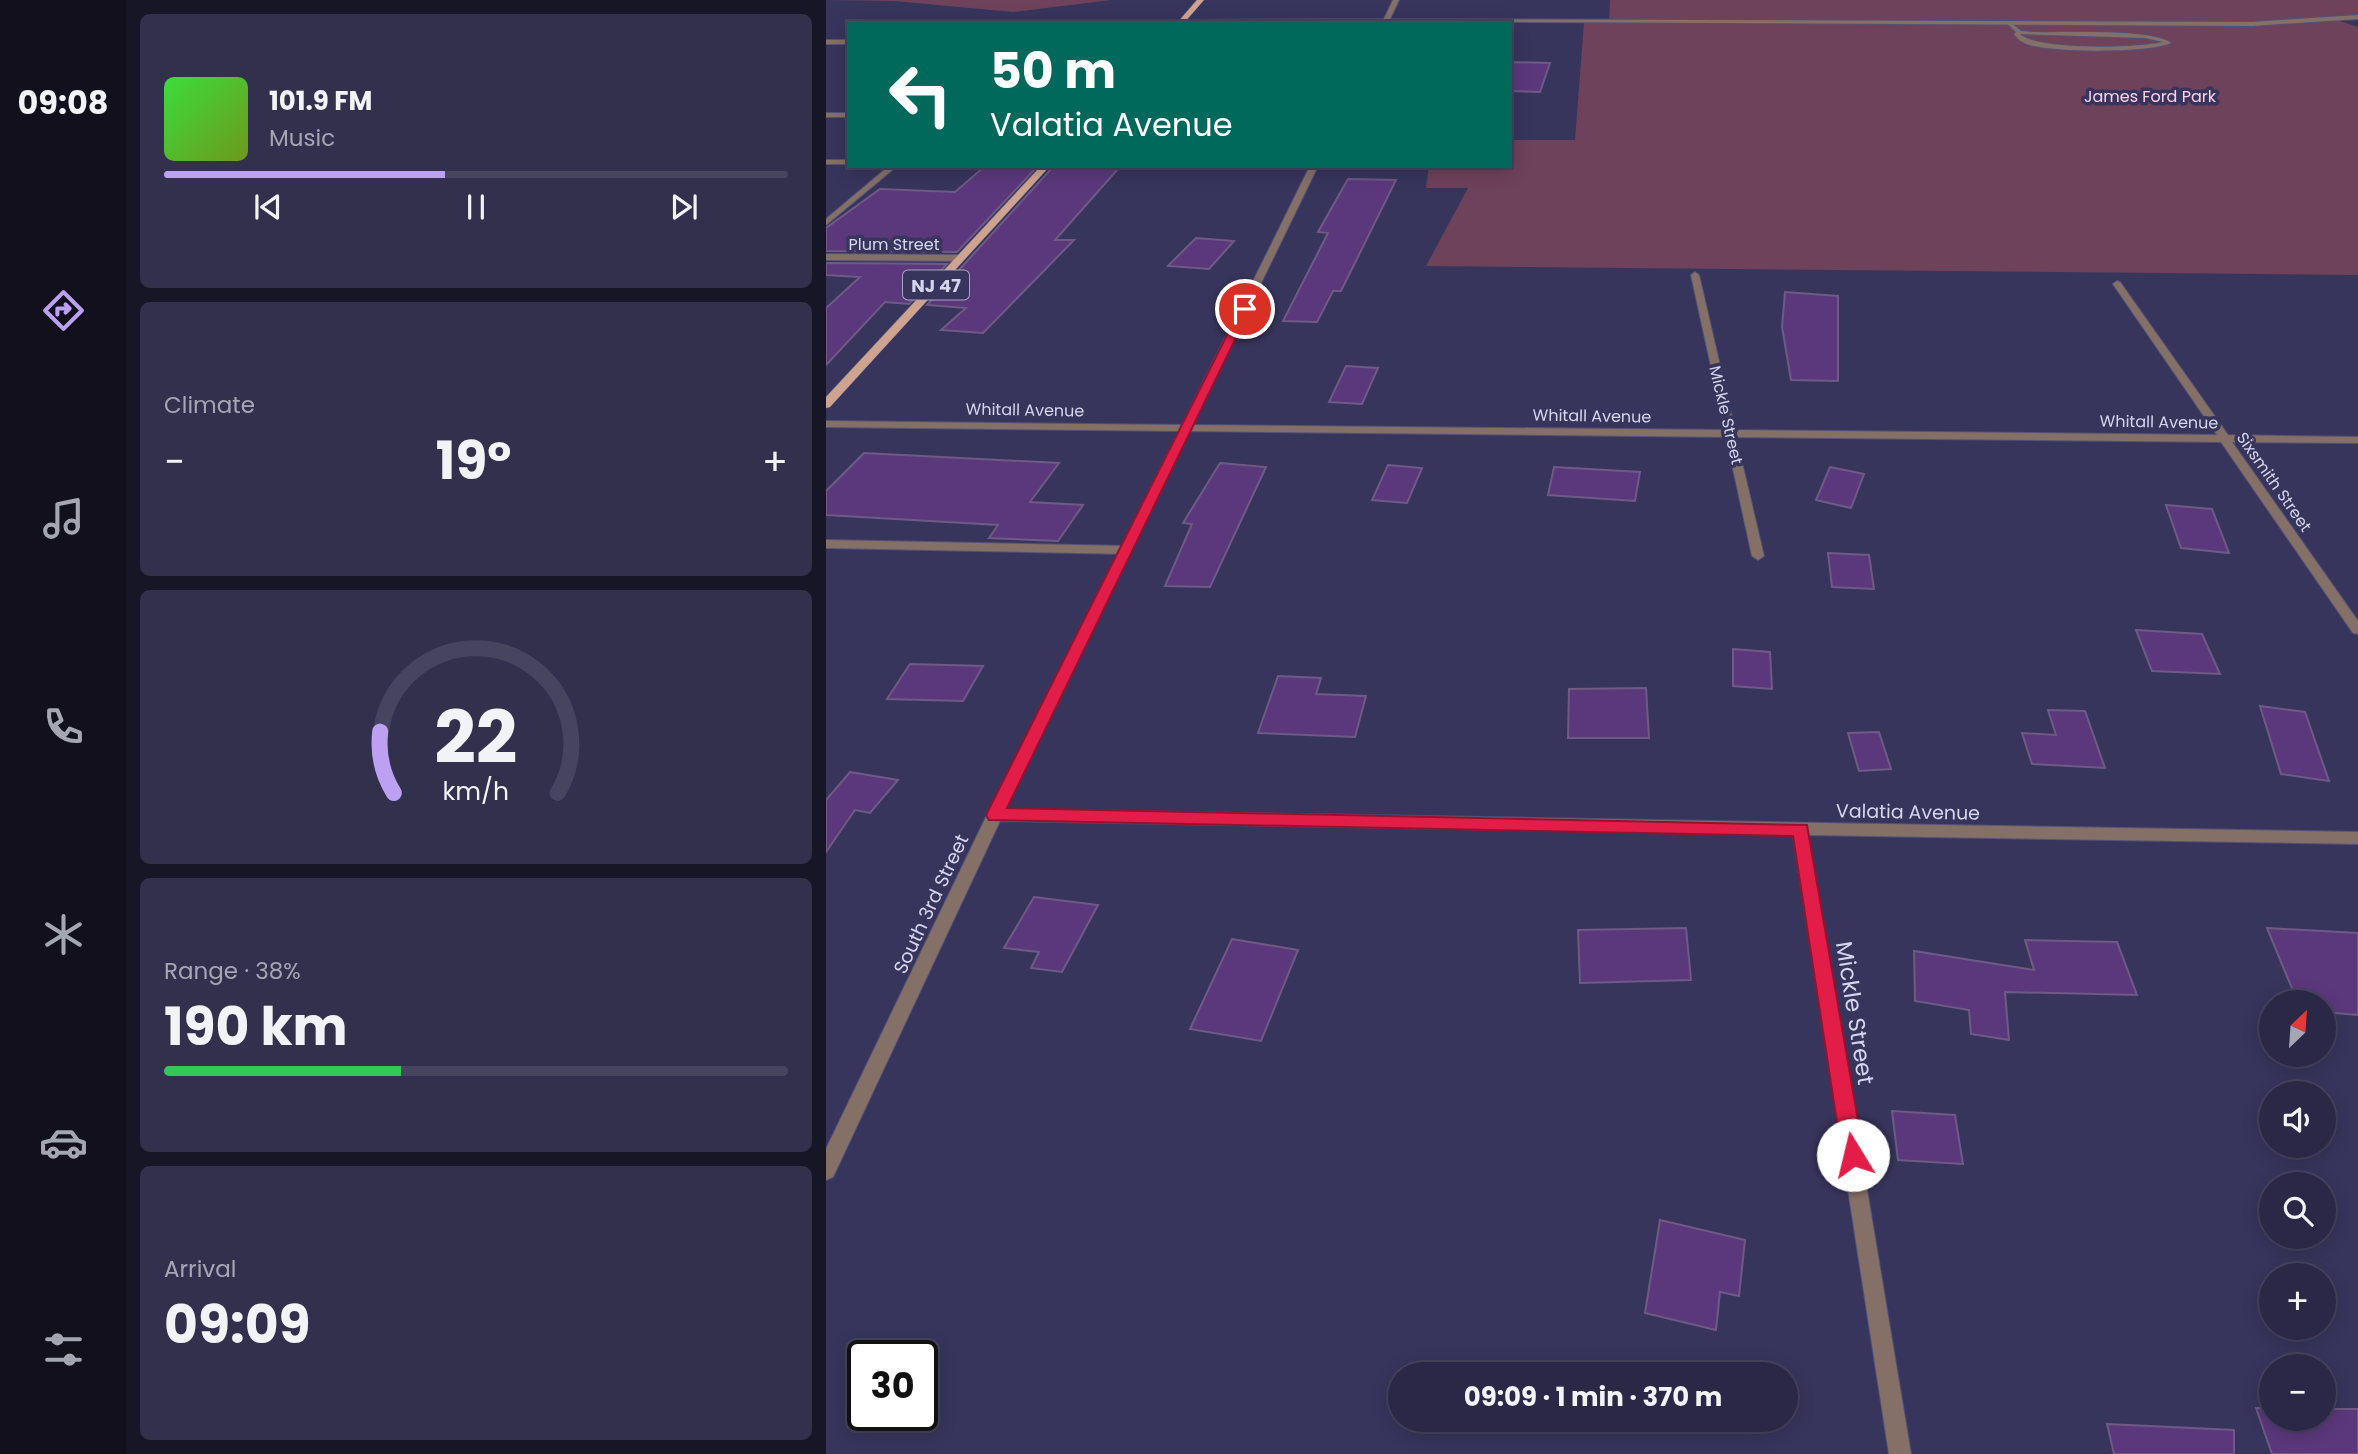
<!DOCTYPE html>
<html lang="en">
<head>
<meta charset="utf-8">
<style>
	body { margin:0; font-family:Poppins,sans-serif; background:#32304d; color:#f1f3f6; height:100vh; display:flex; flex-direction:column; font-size:26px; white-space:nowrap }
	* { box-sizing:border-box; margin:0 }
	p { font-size:23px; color:#a5a6b3 }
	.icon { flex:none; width:38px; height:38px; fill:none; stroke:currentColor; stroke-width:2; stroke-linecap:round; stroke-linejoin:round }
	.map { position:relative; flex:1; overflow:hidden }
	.details { display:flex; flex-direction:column; gap:14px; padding:14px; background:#171626; width:700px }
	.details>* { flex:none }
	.guide { position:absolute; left:21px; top:21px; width:665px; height:147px; border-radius:0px; box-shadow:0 4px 18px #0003,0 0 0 2px #46445f; background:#00695c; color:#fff; overflow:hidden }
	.needle { width:46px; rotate:25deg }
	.tools { position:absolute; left:1433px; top:990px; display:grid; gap:14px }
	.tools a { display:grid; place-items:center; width:77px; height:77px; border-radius:50%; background:#2a2846; box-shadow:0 4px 18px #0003,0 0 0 2px #46445f; font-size:35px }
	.speed { position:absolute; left:21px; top:1340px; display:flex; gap:14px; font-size:35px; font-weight:700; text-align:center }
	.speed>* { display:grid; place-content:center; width:91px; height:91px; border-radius:50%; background:#2a2846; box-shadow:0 4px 18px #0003,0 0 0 2px #46445f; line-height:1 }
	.speed .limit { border:4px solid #111; border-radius:10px; background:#fff; color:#111 }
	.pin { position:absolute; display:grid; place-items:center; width:60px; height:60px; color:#fff; margin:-30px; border:4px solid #fff; border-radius:50%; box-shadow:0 2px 7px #0007 }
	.me { position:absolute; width:77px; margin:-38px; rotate:351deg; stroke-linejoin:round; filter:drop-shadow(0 0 5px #0008) }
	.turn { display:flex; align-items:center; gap:24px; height:147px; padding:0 28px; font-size:32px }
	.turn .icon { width:91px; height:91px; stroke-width:2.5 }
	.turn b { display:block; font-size:49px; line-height:60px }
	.big { font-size:52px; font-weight:700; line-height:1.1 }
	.details .tile { flex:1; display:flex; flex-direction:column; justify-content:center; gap:10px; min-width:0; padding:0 24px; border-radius:10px; background:#32304d }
	.details .dial { align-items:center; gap:0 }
	.dial svg { height:182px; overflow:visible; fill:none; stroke:#46445f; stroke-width:7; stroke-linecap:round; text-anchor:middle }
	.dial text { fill:#f1f3f6; stroke:none }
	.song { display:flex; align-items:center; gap:21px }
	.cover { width:84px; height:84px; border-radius:10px; background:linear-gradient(135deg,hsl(120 70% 55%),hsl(80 70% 35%)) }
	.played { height:7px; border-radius:4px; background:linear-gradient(90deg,#bca0f2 45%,#46445f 45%) }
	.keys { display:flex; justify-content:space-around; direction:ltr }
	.heat { display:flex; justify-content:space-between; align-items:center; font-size:38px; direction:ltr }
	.charge { height:10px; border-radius:5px; background:linear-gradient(90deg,#34c759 38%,#46445f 0) }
	.trip { position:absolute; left:562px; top:1362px; width:410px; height:70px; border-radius:35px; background:#2a2846; box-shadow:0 4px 18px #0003,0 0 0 2px #46445f; font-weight:700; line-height:70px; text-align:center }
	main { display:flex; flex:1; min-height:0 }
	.menu { display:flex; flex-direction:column; width:126px; justify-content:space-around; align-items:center; background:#11101c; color:#a5a6b3 }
	.menu .icon { width:49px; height:49px }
	.menu .on { color:#bca0f2 }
	.menu b { font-size:32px; color:#f1f3f6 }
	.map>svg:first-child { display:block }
	.green { fill:#6e425a }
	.building { fill:#5b387c; stroke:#6e5a84; stroke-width:2 }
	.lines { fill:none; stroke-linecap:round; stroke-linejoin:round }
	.lane-casing { stroke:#545277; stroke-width:2 }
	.street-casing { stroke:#545277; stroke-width:2 }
	.primary-casing { stroke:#545277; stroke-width:1 }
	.lane { fill:#857067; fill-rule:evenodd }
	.street { fill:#857067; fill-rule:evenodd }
	.primary { fill:#cea490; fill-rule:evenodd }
	.route { fill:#e11d48; stroke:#92132f; stroke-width:2 }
	.labels { text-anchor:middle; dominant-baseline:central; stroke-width:7; stroke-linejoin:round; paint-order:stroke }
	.far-park-label { font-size:16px; fill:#fdd1e8; stroke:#38355d }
	.far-street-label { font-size:16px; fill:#d5d5ee; stroke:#38355d }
	.shield { fill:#38355d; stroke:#a6a5c2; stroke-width:2 }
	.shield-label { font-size:18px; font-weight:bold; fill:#d5d5ee }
	.street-label { font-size:19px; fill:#d5d5ee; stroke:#38355d }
	.near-street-label { font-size:23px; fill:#d5d5ee; stroke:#38355d }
</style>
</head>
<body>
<main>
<nav class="menu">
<b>09:08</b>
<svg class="icon on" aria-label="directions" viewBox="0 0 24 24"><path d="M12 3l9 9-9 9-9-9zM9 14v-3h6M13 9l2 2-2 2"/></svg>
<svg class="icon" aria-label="music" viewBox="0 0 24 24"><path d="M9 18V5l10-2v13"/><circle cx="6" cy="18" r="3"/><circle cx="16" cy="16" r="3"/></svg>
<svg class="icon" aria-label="phone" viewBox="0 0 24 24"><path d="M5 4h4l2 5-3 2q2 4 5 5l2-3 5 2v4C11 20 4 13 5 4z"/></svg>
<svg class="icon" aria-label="climate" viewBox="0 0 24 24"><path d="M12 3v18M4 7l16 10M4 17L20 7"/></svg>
<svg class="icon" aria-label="car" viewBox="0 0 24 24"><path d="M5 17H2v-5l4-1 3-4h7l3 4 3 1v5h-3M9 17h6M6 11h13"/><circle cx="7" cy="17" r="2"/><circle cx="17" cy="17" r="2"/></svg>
<svg class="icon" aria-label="filters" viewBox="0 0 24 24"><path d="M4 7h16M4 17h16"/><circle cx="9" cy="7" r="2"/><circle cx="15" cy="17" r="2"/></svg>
</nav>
<section class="details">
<div class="tile">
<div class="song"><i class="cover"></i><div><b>101.9 FM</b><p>Music</p></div></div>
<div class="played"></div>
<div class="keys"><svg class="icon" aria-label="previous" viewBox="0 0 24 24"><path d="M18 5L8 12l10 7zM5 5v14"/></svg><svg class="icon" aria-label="pause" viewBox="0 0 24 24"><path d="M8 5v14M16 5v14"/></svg><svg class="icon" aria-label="next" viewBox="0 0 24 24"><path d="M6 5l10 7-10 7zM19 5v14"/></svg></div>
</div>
<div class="tile"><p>Climate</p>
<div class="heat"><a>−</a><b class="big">19°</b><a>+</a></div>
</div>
<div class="tile dial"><svg viewBox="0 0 100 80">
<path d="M14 69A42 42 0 1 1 86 69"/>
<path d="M14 69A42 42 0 0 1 8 42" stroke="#bca0f2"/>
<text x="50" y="56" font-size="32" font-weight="700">22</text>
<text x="50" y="72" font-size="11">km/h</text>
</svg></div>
<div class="tile"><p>Range · 38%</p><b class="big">190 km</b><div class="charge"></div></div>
<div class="tile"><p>Arrival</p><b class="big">09:09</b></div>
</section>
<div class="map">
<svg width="1532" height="1454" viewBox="0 0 1532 1454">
	<rect width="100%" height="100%" fill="#38355d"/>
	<g class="green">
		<path d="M 285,0 L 187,12 L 68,1 L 0,0 Z"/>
		<path d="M 784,0 L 1532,0 L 1532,17 L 1511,20 L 1532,27 L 1532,275 L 600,266 L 642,188 L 600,188 L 603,166 L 684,166 L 684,140 L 749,140 L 758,22 L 783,22 Z"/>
	</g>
	<g class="building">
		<path d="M 684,62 L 724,63 L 714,92 L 684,91 Z"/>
		<path d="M 158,167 L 210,168 L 131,252 L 0,251 L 0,228 L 54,189 L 129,192 Z"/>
		<path d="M 226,168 L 292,169 L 229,240 L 248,240 L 157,333 L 115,330 L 140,308 L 101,305 Z"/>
		<path d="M 522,179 L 570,180 L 515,291 L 507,291 L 491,322 L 457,321 L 502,233 L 492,232 Z"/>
		<path d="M 370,238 L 408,241 L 383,269 L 342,266 Z"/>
		<path d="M 0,263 L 121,264 L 83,304 L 59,302 L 0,365 L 0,308 L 34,277 L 0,275 Z"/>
		<path d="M 959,292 L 1012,296 L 1012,381 L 965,380 L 956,327 Z"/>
		<path d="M 520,366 L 552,368 L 536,404 L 503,402 Z"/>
		<path d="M 38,453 L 233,463 L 204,502 L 257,505 L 232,541 L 163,538 L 172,525 L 0,515 L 0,491 Z"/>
		<path d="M 394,463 L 440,467 L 384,587 L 339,586 L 366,524 L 357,523 Z"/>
		<path d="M 562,465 L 596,468 L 581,503 L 546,500 Z"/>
		<path d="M 728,467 L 814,472 L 809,501 L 722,495 Z"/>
		<path d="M 1004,467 L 1038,474 L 1025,508 L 990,500 Z"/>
		<path d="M 1340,505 L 1386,509 L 1403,553 L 1355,548 Z"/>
		<path d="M 1002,553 L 1043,555 L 1048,589 L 1006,587 Z"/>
		<path d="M 1310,630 L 1376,634 L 1394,674 L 1326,671 Z"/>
		<path d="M 907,649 L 944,652 L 946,689 L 907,686 Z"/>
		<path d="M 84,664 L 157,666 L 137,701 L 61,699 Z"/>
		<path d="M 452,676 L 495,678 L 490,694 L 540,696 L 529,737 L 432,733 Z"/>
		<path d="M 820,688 L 823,738 L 742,738 L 743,689 Z"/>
		<path d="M 1434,706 L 1479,712 L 1503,781 L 1455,774 Z"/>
		<path d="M 1222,710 L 1259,711 L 1279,768 L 1206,764 L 1196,733 L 1230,735 Z"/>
		<path d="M 1053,732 L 1065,769 L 1033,771 L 1022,733 Z"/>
		<path d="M 24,772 L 72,780 L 44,813 L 29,810 L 0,852 L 0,800 Z"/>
		<path d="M 208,897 L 272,905 L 236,972 L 205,968 L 213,952 L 178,948 Z"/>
		<path d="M 860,928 L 865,980 L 754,983 L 752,930 Z"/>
		<path d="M 1441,928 L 1532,933 L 1532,1015 L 1498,1012 L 1498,1003 L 1472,1003 Z"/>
		<path d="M 406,939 L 472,950 L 435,1041 L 364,1029 Z"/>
		<path d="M 1199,940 L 1291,942 L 1311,995 L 1179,992 L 1183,1040 L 1145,1034 L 1143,1010 L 1089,1001 L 1088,951 L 1208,970 Z"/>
		<path d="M 1066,1111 L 1129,1115 L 1137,1164 L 1072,1160 Z"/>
		<path d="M 834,1220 L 919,1240 L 913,1296 L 894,1292 L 890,1330 L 819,1313 Z"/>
		<path d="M 1430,1408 L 1446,1408 L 1446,1419 L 1498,1419 L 1498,1409 L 1532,1409 L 1532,1454 L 1446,1454 Z"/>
		<path d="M 1281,1424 L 1408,1430 L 1408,1454 L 1288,1454 Z"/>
	</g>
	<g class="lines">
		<g class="lane-casing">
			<g id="lane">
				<path d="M 1180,22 L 1184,22 L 1195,31 L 1207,32 C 1235,33 1326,28 1345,43 C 1323,53 1225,53 1201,44 C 1195,42 1192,39 1188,34 L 1190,32 ZM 1194,34 L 1319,38 L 1337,42 C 1312,48 1211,51 1194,34 Z"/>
				<path d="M 0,540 L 300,546 L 306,550 L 300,554 L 0,548 Z"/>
			</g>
		</g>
		<g class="street-casing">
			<g id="street">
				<path d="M 567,0 L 573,0 L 564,19 L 1426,22 L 1532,15 L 1532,19 L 1426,26 L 353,20 L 558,19 Z"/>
				<rect x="0" y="40" width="23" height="4"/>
				<rect x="0" y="113" width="23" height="4"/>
				<rect x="0" y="160" width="23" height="4"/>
				<path d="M 63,166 L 71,166 L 0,225 L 0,219 Z"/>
				<path d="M 484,166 L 492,166 L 366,425 L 899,430 L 865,275 L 869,272 L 873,275 L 909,430 L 1391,435 L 1287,284 L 1291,281 L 1294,282 L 1402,435 L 1532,437 L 1532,443 L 1406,442 L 1532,621 L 1532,634 L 1527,633 L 1395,442 L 910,437 L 938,556 L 932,560 L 926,556 L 900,437 L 363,431 L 179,809 L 1532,832 L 1532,844 L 982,835 L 1085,1454 L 1063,1454 L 967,835 L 174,821 L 7,1177 L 0,1180 L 0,1149 L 161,815 L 353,431 L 0,427 L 0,421 L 356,425 Z"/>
				<path d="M 0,254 L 135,255 L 139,258 L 135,261 L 0,260 Z"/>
			</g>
		</g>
		<g class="primary-casing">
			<g id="primary">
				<path d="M 371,0 L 378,0 L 358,23 L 351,23 Z"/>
				<path d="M 215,166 L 224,166 L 4,407 L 0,408 L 0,397 Z"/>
			</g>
		</g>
		<use href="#lane" class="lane"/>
		<use href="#street" class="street"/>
		<use href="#primary" class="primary"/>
	</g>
	<path class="route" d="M 419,306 L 424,309 L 181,808 L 981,825 L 1038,1155 L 1034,1163 L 1027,1166 L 1019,1163 L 1016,1155 L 967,836 L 163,820 L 160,815 L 414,309 Z"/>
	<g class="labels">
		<g class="far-park-label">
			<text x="1324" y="96">James Ford Park</text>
		</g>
		<g class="far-street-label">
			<text x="68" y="244">Plum Street</text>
			<text transform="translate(199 410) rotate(1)">Whitall Avenue</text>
			<text transform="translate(900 415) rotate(77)">Mickle Street</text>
			<text transform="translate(766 416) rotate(1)">Whitall Avenue</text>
			<text transform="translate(1333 422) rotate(1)">Whitall Avenue</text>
			<text transform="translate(1448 482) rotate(55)">Sixsmith Street</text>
		</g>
		<rect class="shield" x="77" y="270.5" width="66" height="29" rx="5"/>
		<g class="shield-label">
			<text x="110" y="285">NJ 47</text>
		</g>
		<g class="street-label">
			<text transform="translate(1082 812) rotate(1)">Valatia Avenue</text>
			<text transform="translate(105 904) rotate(-65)">South 3rd Street</text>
		</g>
		<g class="near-street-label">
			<text transform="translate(1029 1013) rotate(81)">Mickle Street</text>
		</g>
	</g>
</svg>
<div class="tools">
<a><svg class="needle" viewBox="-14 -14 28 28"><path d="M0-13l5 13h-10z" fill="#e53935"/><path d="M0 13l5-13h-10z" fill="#a5a6b3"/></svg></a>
<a><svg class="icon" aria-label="sound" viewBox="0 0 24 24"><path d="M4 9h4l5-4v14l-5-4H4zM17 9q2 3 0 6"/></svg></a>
<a><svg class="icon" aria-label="search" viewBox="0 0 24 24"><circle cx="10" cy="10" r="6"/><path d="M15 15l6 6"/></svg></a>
<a>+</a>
<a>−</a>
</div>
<div class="speed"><div class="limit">30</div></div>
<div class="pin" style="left:419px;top:309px;background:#d93025"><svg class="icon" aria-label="arrive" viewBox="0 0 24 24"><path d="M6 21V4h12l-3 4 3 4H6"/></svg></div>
<svg class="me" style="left:1027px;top:1155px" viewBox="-20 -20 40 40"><circle r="19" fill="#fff"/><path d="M0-13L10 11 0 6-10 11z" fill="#e11d48"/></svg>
<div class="trip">09:09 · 1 min · 370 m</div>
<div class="guide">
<div class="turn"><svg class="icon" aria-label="left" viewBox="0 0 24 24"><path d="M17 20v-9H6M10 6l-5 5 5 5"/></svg><div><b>50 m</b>Valatia Avenue</div></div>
</div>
</div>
</main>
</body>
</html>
